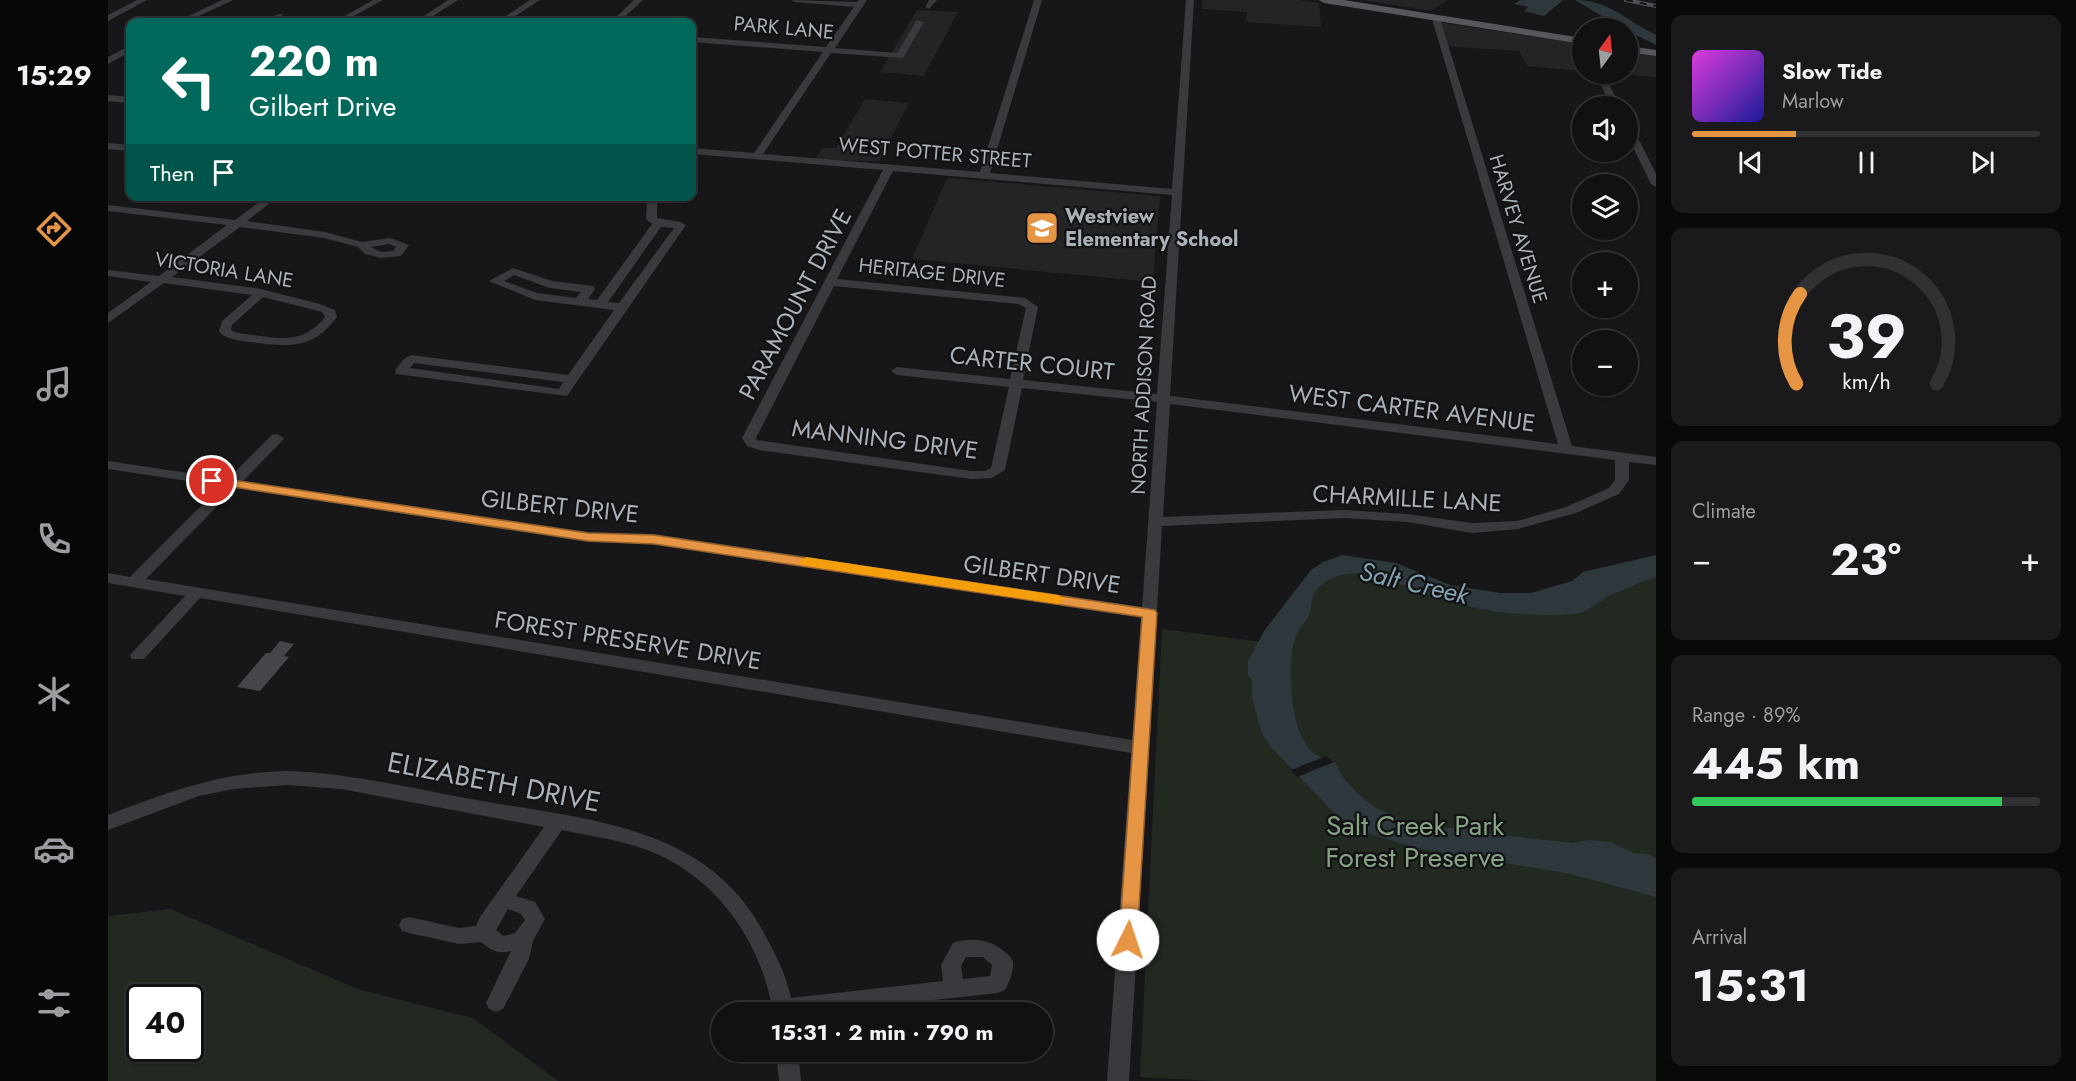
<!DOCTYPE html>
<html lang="en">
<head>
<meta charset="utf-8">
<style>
	body { margin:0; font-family:Jost,sans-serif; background:#1a1a1c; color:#f1f3f6; height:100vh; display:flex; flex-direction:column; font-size:22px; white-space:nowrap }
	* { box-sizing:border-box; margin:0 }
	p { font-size:20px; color:#9c9da0 }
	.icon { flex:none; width:33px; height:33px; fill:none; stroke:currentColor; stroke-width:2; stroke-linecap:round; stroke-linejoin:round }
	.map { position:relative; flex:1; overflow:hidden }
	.sheet { display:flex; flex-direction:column; gap:15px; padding:15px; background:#09090a; width:420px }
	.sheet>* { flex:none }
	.banner { position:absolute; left:18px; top:18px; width:570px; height:183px; border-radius:12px; box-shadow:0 2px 4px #0004,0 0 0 2px #303133; background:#00695c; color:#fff; overflow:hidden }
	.needle { width:39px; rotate:15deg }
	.fabs { position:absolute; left:1464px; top:18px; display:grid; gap:12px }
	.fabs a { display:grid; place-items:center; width:66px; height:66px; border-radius:50%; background:#111113; box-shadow:0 2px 4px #0004,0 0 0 2px #303133; font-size:30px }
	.speed { position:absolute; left:18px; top:984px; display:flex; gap:12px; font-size:30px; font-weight:700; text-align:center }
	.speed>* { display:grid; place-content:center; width:78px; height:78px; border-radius:50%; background:#111113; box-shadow:0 2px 4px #0004,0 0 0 2px #303133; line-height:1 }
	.speed .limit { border:3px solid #111; border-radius:9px; background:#fff; color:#111 }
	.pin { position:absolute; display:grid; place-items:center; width:51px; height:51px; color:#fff; margin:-26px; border:3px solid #fff; border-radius:50%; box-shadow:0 2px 6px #0007 }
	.me { position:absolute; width:66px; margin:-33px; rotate:4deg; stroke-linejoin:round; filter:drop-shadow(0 0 4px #0008) }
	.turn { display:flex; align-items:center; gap:21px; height:126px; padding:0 24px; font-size:27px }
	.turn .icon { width:78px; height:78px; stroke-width:2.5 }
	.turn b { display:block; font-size:42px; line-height:51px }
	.then { display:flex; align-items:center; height:57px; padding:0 24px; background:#0003; gap:12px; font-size:22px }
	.big { font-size:45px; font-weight:700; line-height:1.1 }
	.sheet .card { flex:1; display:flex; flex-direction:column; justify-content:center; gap:9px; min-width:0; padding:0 21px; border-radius:12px; background:#1a1a1c }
	.sheet .dial { align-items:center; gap:0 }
	.dial svg { height:156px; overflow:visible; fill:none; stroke:#303133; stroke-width:7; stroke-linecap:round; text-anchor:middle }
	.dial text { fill:#f1f3f6; stroke:none }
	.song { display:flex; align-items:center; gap:18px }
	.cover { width:72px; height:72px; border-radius:9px; background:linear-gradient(135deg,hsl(300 70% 55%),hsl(240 70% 35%)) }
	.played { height:6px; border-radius:3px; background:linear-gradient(90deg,#e59543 30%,#303133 30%) }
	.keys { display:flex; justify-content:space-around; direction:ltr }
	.heat { display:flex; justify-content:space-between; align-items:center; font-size:33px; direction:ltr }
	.charge { height:9px; border-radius:4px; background:linear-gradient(90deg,#34c759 89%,#303133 0) }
	.trip { position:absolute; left:603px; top:1002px; width:342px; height:60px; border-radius:30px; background:#111113; box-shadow:0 2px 4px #0004,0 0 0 2px #303133; font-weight:700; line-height:60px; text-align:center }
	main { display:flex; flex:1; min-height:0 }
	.menu { display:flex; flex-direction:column; width:108px; justify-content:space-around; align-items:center; background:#070708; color:#9c9da0 }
	.menu .icon { width:42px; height:42px }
	.menu .active { color:#e59543 }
	.menu b { font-size:27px; color:#f1f3f6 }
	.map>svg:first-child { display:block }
	.built { fill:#232426 }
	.green { fill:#212921; fill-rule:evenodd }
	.water { fill:#2e383c }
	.pier { fill:#171719 }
	.building { fill:#444649 }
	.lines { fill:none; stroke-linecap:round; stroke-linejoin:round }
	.minor { fill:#383a3e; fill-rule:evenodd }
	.major { fill:#55575c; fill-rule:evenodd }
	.rail-casing { stroke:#4d5054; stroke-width:4 }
	.rail { stroke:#121214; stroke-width:2; stroke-dasharray:7; stroke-linecap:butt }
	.route { fill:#e59543; stroke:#95612c; stroke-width:1.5 }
	.slow { fill:#f59e0b }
	.labels { text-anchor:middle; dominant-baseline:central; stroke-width:4.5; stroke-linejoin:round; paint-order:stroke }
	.far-street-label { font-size:20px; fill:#aab0b8; stroke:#121214 }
	.far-poi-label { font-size:20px; font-weight:bold; fill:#aab0b8; stroke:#121214; text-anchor:start }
	.street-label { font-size:24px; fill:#aab0b8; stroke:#121214 }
	.water-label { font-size:26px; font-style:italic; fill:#84a2b0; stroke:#121214 }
	.near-street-label { font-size:28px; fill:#aab0b8; stroke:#121214 }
	.near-park-label { font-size:28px; fill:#86a183; stroke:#121214 }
</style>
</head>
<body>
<main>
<nav class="menu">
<b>15:29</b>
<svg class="icon active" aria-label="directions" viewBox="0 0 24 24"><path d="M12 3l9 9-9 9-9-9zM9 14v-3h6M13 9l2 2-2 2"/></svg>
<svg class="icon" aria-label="music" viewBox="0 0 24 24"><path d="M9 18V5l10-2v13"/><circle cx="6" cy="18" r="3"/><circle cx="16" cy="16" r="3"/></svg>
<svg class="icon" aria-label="phone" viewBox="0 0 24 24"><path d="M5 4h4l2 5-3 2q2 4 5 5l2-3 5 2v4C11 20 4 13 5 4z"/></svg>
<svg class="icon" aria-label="climate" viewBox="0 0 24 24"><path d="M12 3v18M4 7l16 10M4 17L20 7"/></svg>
<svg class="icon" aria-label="car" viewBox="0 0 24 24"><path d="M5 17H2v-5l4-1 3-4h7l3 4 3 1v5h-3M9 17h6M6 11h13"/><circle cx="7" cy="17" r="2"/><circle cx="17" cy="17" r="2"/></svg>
<svg class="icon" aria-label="filters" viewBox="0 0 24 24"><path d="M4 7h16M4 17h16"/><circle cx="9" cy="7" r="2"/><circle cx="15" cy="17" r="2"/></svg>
</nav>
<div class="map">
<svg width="1548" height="1081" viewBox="0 0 1548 1081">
	<rect width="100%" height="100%" fill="#171719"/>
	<g class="built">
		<path d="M 1094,0 L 1191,0 L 1211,3 L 1213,27 L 1138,22 L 1139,12 L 1094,9 Z"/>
		<path d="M 1254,0 L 1340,0 L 1323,11 Z"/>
		<path d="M 809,10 L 850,12 L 816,76 L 772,72 Z"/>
		<path d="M 1324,21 L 1474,44 L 1474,71 L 1419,66 L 1411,51 L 1332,46 Z"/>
		<path d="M 1520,51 L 1548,55 L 1548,77 L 1508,74 L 1520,74 Z"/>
		<path d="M 757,99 L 801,103 L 771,161 L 706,160 L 715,148 L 728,148 Z"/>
		<path d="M 839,178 L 1052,196 L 1045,282 L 804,259 Z"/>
	</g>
	<g class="green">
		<path d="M 1548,563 L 1548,1081 L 1104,1081 L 1032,1077 L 1054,629 L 1169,644 L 1207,577 L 1253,567 L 1398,604 Z"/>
		<path d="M 62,909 L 250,989 L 365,1018 L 450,1081 L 0,1081 L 0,916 ZM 32,998 L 82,998 L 82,1048 L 32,1048 Z"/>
	</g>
	<g class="water">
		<path d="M 1412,0 L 1455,0 L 1436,16 L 1416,11 L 1420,7 L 1406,4 Z"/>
		<path d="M 1467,0 C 1501,0 1519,21 1548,35 L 1548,45 L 1520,31 L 1520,28 L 1509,25 Z"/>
		<path d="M 1234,555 L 1288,563 L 1342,585 L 1392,593 L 1423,593 L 1464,581 L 1475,572 L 1548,555 L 1548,577 C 1532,582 1518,589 1503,595 C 1492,600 1483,610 1471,613 C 1457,616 1428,615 1412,614 C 1386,613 1358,606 1332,598 C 1295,588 1242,554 1209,589 C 1203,595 1204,607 1201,615 C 1199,621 1194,624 1191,630 C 1180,649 1183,676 1184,697 C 1186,717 1191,741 1207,754 C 1213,758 1222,760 1228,763 L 1234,776 L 1250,794 L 1268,808 L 1295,820 L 1326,828 L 1361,828 L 1385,834 L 1464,843 L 1482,840 L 1503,842 L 1525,853 L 1540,854 L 1548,858 L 1548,897 L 1463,874 L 1308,848 L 1260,833 L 1241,824 L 1225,812 L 1162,746 L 1154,733 L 1144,698 L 1144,681 L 1140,675 L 1140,661 L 1156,631 L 1203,570 L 1215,562 Z"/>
	</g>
	<path class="pier" d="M 1218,756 L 1226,762 L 1189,777 L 1183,770 Z"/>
	<path class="building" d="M 172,641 L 186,644 L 176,656 L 181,657 L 152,691 L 129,687 L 158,653 L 162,653 Z"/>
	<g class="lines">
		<g class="minor">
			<path d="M 29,0 L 39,0 L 0,21 L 0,15 Z"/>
			<path d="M 114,0 L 125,0 L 78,22 L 68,22 Z"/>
			<path d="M 265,0 L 275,0 L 235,22 L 226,22 Z"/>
			<path d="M 340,0 L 350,0 L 316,22 L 307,22 Z"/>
			<path d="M 422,0 L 432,0 L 398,22 L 389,22 Z"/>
			<path d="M 526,0 L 535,0 L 511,22 L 503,22 Z"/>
			<path d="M 683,0 L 749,2 L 751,0 L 759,0 L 727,48 L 789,53 L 809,20 L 816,22 L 795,58 L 723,53 L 655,154 L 872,172 L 926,0 L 934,0 L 882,173 L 1064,189 L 1078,0 L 1086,0 L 1062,396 L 1450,444 L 1325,22 L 1328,16 L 1334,16 L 1333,22 L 1464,446 L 1548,457 L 1548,465 L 1521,462 L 1521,480 L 1511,494 L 1468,513 L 1410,529 L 1364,533 L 1299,522 L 1236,518 L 1054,526 L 1021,1081 L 999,1081 L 1023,753 L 92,598 L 36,659 L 24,659 L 22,655 L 77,596 L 0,583 L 0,573 L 22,577 L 113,486 L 0,469 L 0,461 L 120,479 L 164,435 L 169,434 L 176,438 L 174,441 L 135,481 L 480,532 L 546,534 L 1034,607 L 1049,402 L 914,388 L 897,470 L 884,478 L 863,479 L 651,450 L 639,446 L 634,438 L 775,170 L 584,154 L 584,148 L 646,153 L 715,52 L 584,42 L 584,37 L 718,47 L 746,7 L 687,2 ZM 785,171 L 1064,195 L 1049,394 L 915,380 L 930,307 L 917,298 L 729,279 ZM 726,286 L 910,304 L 918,308 L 902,379 L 789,367 L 783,371 L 789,375 L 901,387 L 883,468 L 877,471 L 863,471 L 649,440 L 648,438 ZM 1062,404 L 1507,460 L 1507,480 L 1501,488 L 1458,507 L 1409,521 L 1364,523 L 1299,514 L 1236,510 L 1055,517 ZM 127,488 L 480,542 L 546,544 L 1033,617 L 1024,740 L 38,579 Z"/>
			<path d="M 821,0 L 829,0 L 821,9 L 817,7 Z"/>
			<path d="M 171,14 L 174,14 L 174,18 L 158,22 L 147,22 Z"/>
			<path d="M 19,47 L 22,47 L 22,52 L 0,64 L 0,57 Z"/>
			<path d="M 1487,74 L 1496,74 L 1512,106 L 1504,106 Z"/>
			<path d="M 0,95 L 22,97 L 22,103 L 0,101 Z"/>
			<path d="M 1520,125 L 1525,128 L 1548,174 L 1548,187 L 1543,184 L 1520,137 Z"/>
			<path d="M 0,143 L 22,145 L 22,151 L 0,149 Z"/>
			<path d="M 159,196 L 171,196 L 139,221 L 217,232 L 254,242 L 282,238 L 301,245 L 293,256 L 273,258 L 257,254 L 250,247 L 216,238 L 132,227 L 64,277 L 153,289 L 212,304 L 227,310 L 229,317 C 206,348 185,347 149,343 C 136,341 124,341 113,334 L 111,331 L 114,321 L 144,295 L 56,283 L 0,323 L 0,313 L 43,282 L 0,276 L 0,270 L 51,276 L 119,225 L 0,211 L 0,205 L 127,220 ZM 281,244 L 288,247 L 285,251 L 273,252 L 263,247 ZM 155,297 L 214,312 L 217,317 C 199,340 179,340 152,336 C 142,334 132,335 123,330 L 124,325 Z"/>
			<path d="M 333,196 L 395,196 C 383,204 345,204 333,196 Z"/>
			<path d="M 539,196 L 549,196 L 549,218 L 573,222 L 578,225 L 459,396 L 288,374 L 287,371 C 291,365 296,357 303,355 L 460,375 L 506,310 L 427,300 L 381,281 L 405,268 L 444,281 L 485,286 L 487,289 L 480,299 L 489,300 L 544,224 L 538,219 ZM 553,227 L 566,228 L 511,303 L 500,302 ZM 406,275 L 442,288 L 473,292 L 468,298 L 429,293 L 396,281 ZM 306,363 L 455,382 L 451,389 L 302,368 Z"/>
			<path d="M 179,771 C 243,773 306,789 369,800 C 478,820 600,824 657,935 C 668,955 678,975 683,998 L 835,981 L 833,965 L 845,943 C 863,937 881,939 896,951 C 899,954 904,957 905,962 C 906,970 901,983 897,990 L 890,993 L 715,1012 L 665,1012 C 653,941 608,876 539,850 C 512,840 482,836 454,830 L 408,896 L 427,902 L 437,919 L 425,941 L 421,959 L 395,1009 L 388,1012 L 381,1009 L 378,1003 L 403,951 C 389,954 384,951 373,942 L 351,944 L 301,933 L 294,931 L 291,925 L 294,919 L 301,917 L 351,928 L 368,926 L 372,917 L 436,827 L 233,789 L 179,785 L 126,789 L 91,796 L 0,830 L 0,815 C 64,791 110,773 179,771 ZM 400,909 L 413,914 L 417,920 L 407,933 L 395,936 L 388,930 ZM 858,957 L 875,957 L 884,965 L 882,976 L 855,979 L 853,966 Z"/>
			<path d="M 668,1052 L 690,1052 L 693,1081 L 671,1081 Z"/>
		</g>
		<g class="major">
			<path d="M 1211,0 L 1236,0 L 1474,38 L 1474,44 L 1216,3 Z"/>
			<path d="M 1520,46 L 1548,50 L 1548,56 L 1520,52 Z"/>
		</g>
		<g class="rail-casing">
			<path id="rail" d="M 1518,0 L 1548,6"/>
		</g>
		<use href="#rail" class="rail"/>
	</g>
	<path class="route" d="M 104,477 L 480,533 L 546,535 L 1047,610 L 1049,613 L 1029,940 L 1026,946 L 1020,948 L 1013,946 L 1011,940 L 1034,617 L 546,544 L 480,541 L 99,483 L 97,481 L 99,478 Z"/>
	<path class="slow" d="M 698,557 L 950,595 L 957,599 L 950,604 L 693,565 L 691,562 Z"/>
	<defs>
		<g id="school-square" transform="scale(1.725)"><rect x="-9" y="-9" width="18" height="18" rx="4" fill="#e59543" stroke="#121214"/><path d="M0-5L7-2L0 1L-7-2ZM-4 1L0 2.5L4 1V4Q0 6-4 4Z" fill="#fff"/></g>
	</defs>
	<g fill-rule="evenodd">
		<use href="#school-square" x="934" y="228"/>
	</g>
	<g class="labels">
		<g class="far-street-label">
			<text transform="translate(676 28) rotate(5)">PARK LANE</text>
			<text transform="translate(827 153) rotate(5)">WEST POTTER STREET</text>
			<text transform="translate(1410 229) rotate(73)">HARVEY AVENUE</text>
			<text transform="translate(116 270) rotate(9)">VICTORIA LANE</text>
			<text transform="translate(824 273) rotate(6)">HERITAGE DRIVE</text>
			<text transform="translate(1036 385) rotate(-87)">NORTH ADDISON ROAD</text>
		</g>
		<g class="far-poi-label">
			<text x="957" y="216">Westview<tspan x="957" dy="23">Elementary School</tspan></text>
		</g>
		<g class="street-label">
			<text transform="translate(687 304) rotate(-62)">PARAMOUNT DRIVE</text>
			<text transform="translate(924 363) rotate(6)">CARTER COURT</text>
			<text transform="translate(1304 408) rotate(7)">WEST CARTER AVENUE</text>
			<text transform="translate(777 439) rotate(7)">MANNING DRIVE</text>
			<text transform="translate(1299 498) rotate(3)">CHARMILLE LANE</text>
			<text transform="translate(452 506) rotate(6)">GILBERT DRIVE</text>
			<text transform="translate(934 574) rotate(8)">GILBERT DRIVE</text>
			<text transform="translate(520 640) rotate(9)">FOREST PRESERVE DRIVE</text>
		</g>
		<g class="water-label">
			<text transform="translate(1306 583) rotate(13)">Salt Creek</text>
		</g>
		<g class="near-street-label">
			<text transform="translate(386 782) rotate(11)">ELIZABETH DRIVE</text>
		</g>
		<g class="near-park-label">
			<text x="1307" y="825">Salt Creek Park<tspan x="1307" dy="32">Forest Preserve</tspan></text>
		</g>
	</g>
</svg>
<div class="fabs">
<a><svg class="needle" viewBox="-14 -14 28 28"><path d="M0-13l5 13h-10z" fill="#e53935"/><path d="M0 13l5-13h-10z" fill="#9c9da0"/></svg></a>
<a><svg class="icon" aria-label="sound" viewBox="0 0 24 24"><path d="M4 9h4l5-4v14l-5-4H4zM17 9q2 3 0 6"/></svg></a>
<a><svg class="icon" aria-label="layers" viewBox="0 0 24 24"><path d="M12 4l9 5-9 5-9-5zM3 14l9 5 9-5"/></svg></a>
<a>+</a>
<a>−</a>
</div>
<div class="speed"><div class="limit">40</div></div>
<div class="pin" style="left:104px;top:481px;background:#d93025"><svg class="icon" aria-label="arrive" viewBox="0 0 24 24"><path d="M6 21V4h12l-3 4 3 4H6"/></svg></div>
<svg class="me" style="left:1020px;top:940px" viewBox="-20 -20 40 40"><circle r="19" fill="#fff"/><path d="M0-13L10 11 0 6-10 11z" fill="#e59543"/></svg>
<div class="trip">15:31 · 2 min · 790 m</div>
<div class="banner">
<div class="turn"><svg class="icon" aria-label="left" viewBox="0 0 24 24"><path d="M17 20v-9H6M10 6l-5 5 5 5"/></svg><div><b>220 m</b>Gilbert Drive</div></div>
<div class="then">Then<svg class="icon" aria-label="arrive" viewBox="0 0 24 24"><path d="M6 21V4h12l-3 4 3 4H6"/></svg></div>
</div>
</div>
<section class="sheet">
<div class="card">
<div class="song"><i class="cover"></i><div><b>Slow Tide</b><p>Marlow</p></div></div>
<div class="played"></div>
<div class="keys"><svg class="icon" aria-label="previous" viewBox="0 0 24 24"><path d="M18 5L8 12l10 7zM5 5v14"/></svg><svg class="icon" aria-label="pause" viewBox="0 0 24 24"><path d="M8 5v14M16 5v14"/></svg><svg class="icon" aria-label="next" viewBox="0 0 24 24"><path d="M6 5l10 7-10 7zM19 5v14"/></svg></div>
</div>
<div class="card dial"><svg viewBox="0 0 100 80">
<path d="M14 69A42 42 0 1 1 86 69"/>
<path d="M14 69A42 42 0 0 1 16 23" stroke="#e59543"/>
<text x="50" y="56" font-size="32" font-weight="700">39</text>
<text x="50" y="72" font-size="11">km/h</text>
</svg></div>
<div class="card"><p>Climate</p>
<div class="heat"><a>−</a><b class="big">23°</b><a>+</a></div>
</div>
<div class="card"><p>Range · 89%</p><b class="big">445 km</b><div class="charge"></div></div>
<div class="card"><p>Arrival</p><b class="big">15:31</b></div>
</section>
</main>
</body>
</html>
